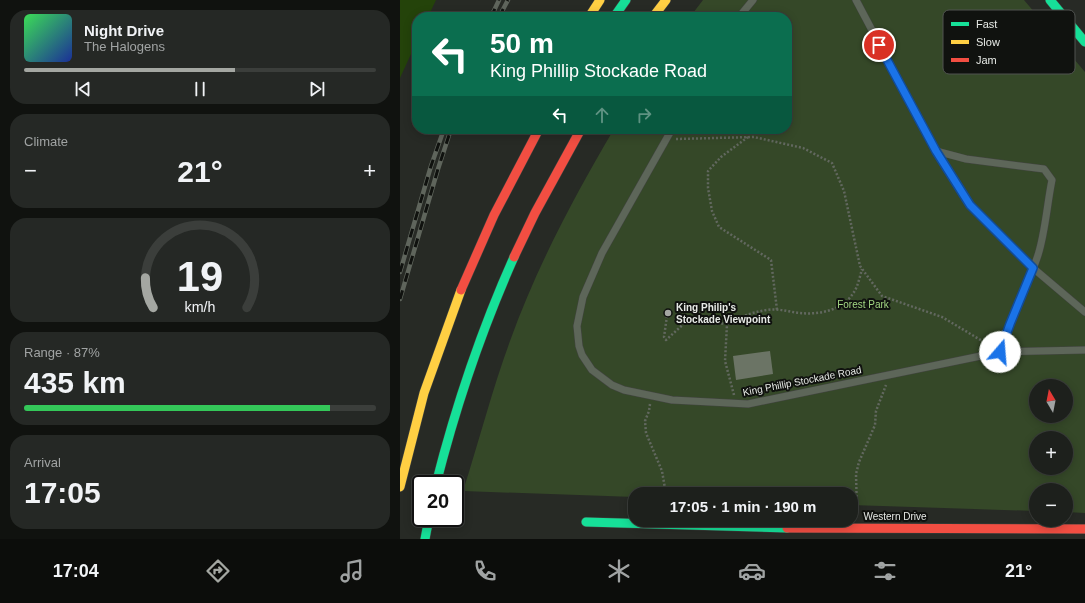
<!DOCTYPE html>
<html lang="en">
<head>
<meta charset="utf-8">
<style>
	body { margin:0; font-family:Arial,sans-serif; background:#252825; color:#f1f3f6; height:100vh; display:flex; flex-direction:column; font-size:15px; white-space:nowrap }
	* { box-sizing:border-box; margin:0 }
	p { font-size:13px; color:#a0a3a3 }
	.icon { flex:none; width:22px; height:22px; fill:none; stroke:currentColor; stroke-width:2; stroke-linecap:round; stroke-linejoin:round }
	.map { position:relative; flex:1; overflow:hidden }
	.side { display:flex; flex-direction:column; gap:10px; padding:10px; background:#10120f; width:400px }
	.side>* { flex:none }
	.hud { position:absolute; left:12px; top:12px; width:380px; height:122px; border-radius:16px; box-shadow:0 2px 10px #0003,0 0 0 1px #3b3e3b; background:#0b6e4f; color:#fff; overflow:hidden }
	.needle { width:26px; rotate:350deg }
	.fabs { position:absolute; left:629px; top:379px; display:grid; gap:8px }
	.fabs a { display:grid; place-items:center; width:44px; height:44px; border-radius:50%; background:#1d201c; box-shadow:0 2px 10px #0003,0 0 0 1px #3b3e3b; font-size:20px }
	.speed { position:absolute; left:12px; top:475px; display:flex; gap:8px; font-size:20px; font-weight:700; text-align:center }
	.speed>* { display:grid; place-content:center; width:52px; height:52px; border-radius:50%; background:#1d201c; box-shadow:0 2px 10px #0003,0 0 0 1px #3b3e3b; line-height:1 }
	.speed .limit { border:2px solid #111; border-radius:6px; background:#fff; color:#111 }
	.pin { position:absolute; display:grid; place-items:center; width:34px; height:34px; color:#fff; margin:-17px; border:2px solid #fff; border-radius:50%; box-shadow:0 1px 4px #0007 }
	.me { position:absolute; width:44px; margin:-22px; rotate:18deg; stroke-linejoin:round; filter:drop-shadow(0 0 3px #0008) }
	.turn { display:flex; align-items:center; gap:14px; height:84px; padding:0 12px; font-size:18px }
	.turn .icon { width:52px; height:52px; stroke-width:2.5 }
	.turn b { display:block; font-size:28px; line-height:34px }
	.lanes { display:flex; align-items:center; height:38px; padding:0 12px; background:#0003; justify-content:center; gap:20px; direction:ltr }
	.lanes .off { opacity:.35 }
	.big { font-size:30px; font-weight:600; line-height:1.1 }
	.side .widget { flex:1; display:flex; flex-direction:column; justify-content:center; gap:6px; min-width:0; padding:0 14px; border-radius:16px; background:#252825 }
	.side .dial { align-items:center; gap:0 }
	.dial svg { height:104px; overflow:visible; fill:none; stroke:#3b3e3b; stroke-width:7; stroke-linecap:round; text-anchor:middle }
	.dial text { fill:#f1f3f6; stroke:none }
	.song { display:flex; align-items:center; gap:12px }
	.cover { width:48px; height:48px; border-radius:6px; background:linear-gradient(135deg,hsl(130 70% 55%),hsl(230 70% 35%)) }
	.played { height:4px; border-radius:2px; background:linear-gradient(90deg,#a4a7a2 60%,#3b3e3b 60%) }
	.keys { display:flex; justify-content:space-around; direction:ltr }
	.heat { display:flex; justify-content:space-between; align-items:center; font-size:22px; direction:ltr }
	.charge { height:6px; border-radius:3px; background:linear-gradient(90deg,#34c759 87%,#3b3e3b 0) }
	.trip { position:absolute; left:228px; top:487px; width:230px; height:40px; border-radius:16px; background:#1d201c; box-shadow:0 2px 10px #0003,0 0 0 1px #3b3e3b; font-weight:600; line-height:40px; text-align:center }
	.tabs { display:flex; height:64px; justify-content:space-around; align-items:center; background:#0c0d0b; color:#a0a3a3 }
	.tabs .icon { width:28px; height:28px }
	.tabs .current { color:#a4a7a2 }
	.tabs b { font-size:18px; color:#f1f3f6 }
	main { display:flex; flex:1; min-height:0 }
	.map>svg:first-child { display:block }
	.green { fill:#354828; fill-rule:evenodd }
	.water { fill:#24430a }
	.building { fill:#6b7465 }
	.lines { fill:none; stroke-linecap:round; stroke-linejoin:round }
	.lane-casing { stroke:#424441; stroke-width:8 }
	.fast-casing { stroke:#424441; stroke-width:10 }
	.slow-casing { stroke:#424441; stroke-width:10 }
	.jam-casing { stroke:#424441; stroke-width:10 }
	.path { stroke:#62685f; stroke-width:2.5; stroke-dasharray:2 2; stroke-linecap:butt }
	.lane { stroke:#5d6659; stroke-width:7 }
	.fast { stroke:#16e098; stroke-width:9 }
	.slow { stroke:#ffcf43; stroke-width:9 }
	.jam { stroke:#f24e42; stroke-width:9 }
	.rail-casing { stroke:#5f655c; stroke-width:4.5 }
	.rail { stroke:#10120f; stroke-width:3; stroke-dasharray:9; stroke-linecap:butt }
	.route-casing { stroke:#114b97; stroke-width:10 }
	.route { stroke:#1a73e8; stroke-width:7 }
	.poi-dot { fill:#a4a7a2; stroke:#10120f; stroke-width:1.5 }
	.labels { text-anchor:middle; dominant-baseline:central; stroke-width:4; stroke-linejoin:round; paint-order:stroke }
	.park-label { font-size:10px; fill:#a3d783; stroke:#10120f }
	.poi-label { font-size:10px; font-weight:bold; fill:#e7eae6; stroke:#10120f; text-anchor:start }
	.street-label { font-size:10px; fill:#e7eae6; stroke:#10120f }
	.key { fill:#10120f; stroke:#505350; stroke-width:1 }
	.key-label { font-size:11px; fill:#e7eae6 }
</style>
</head>
<body>
<main>
<section class="side">
<div class="widget">
<div class="song"><i class="cover"></i><div><b>Night Drive</b><p>The Halogens</p></div></div>
<div class="played"></div>
<div class="keys"><svg class="icon" aria-label="previous" viewBox="0 0 24 24"><path d="M18 5L8 12l10 7zM5 5v14"/></svg><svg class="icon" aria-label="pause" viewBox="0 0 24 24"><path d="M8 5v14M16 5v14"/></svg><svg class="icon" aria-label="next" viewBox="0 0 24 24"><path d="M6 5l10 7-10 7zM19 5v14"/></svg></div>
</div>
<div class="widget"><p>Climate</p>
<div class="heat"><a>−</a><b class="big">21°</b><a>+</a></div>
</div>
<div class="widget dial"><svg viewBox="0 0 100 80">
<path d="M14 69A42 42 0 1 1 86 69"/>
<path d="M14 69A42 42 0 0 1 8 46" stroke="#a4a7a2"/>
<text x="50" y="56" font-size="32" font-weight="700">19</text>
<text x="50" y="72" font-size="11">km/h</text>
</svg></div>
<div class="widget"><p>Range · 87%</p><b class="big">435 km</b><div class="charge"></div></div>
<div class="widget"><p>Arrival</p><b class="big">17:05</b></div>
</section>
<div class="map">
<svg width="685" height="539" viewBox="0 0 685 539">
	<rect width="100%" height="100%" fill="#272a25"/>
	<path class="green" d="M 303,0 L 624,0 L 685,72 L 685,513 L 666,512 L 666,490 L 636,490 L 636,511 L 451,505 L 451,494 L 235,494 L 235,497 L 63,491 C 79,441 92,390 110,341 C 137,266 174,197 214,129 L 387,129 L 387,17 L 290,17 ZM 636,386 L 666,386 L 666,416 L 636,416 ZM 636,438 L 666,438 L 666,468 L 636,468 Z"/>
	<path class="water" d="M 0,0 L 36,0 L 28,17 L 17,17 L 17,41 L 0,78 Z"/>
	<path class="building" d="M 370,351 L 373,374 L 336,380 L 333,356 Z"/>
	<g class="lines">
		<g class="lane-casing">
			<g id="lane">
				<path d="M 456,0 L 536,151 L 570,205 L 633,268 L 685,312"/>
				<path d="M 339,17 L 353,0"/>
				<path d="M 272,129 L 202,253 L 183,297 L 177,326 L 179,346 L 182,355 L 192,370 L 212,385 L 224,390 L 272,400 L 348,404 L 600,352 L 685,350"/>
				<path d="M 536,151 L 566,159 L 644,169 L 652,180 C 647,204 645,236 637,258 C 626,290 611,320 600,352"/>
			</g>
		</g>
		<g class="fast-casing">
			<g id="fast">
				<path d="M 650,0 L 685,42"/>
				<path d="M 214,17 L 226,0"/>
				<path d="M 36,484 C 56,405 81,331 114,257"/>
				<path d="M 186,522 L 387,528"/>
				<path d="M 25,539 L 29,518"/>
			</g>
		</g>
		<g class="slow-casing">
			<g id="slow">
				<path d="M 189,17 L 200,0"/>
				<path d="M 253,17 L 266,0"/>
				<path d="M 0,487 L 24,393 L 61,290"/>
			</g>
		</g>
		<g class="jam-casing">
			<g id="jam">
				<path d="M 114,257 L 135,213 L 181,129"/>
				<path d="M 61,290 L 94,215 L 139,129"/>
				<path d="M 387,528 L 685,529"/>
			</g>
		</g>
		<g class="path">
			<path d="M 348,137 L 321,157 L 308,171 L 308,188 L 312,211 L 319,227 L 371,260 L 377,310"/>
			<path d="M 276,139 L 354,137 L 403,148 L 432,163 L 444,191 L 460,266 L 482,296 L 542,317 L 589,345"/>
			<path d="M 267,316 L 264,337 L 266,340 L 288,320 L 327,324 L 325,361 L 334,395"/>
			<path d="M 327,324 C 340,317 352,312 367,310 C 379,308 389,312 400,313 C 420,315 443,310 454,292 C 458,286 460,276 462,269"/>
			<path d="M 250,404 L 249,411 L 245,421 L 246,433 L 262,471 L 266,494"/>
			<path d="M 457,513 L 456,474 L 459,462 L 475,425 L 476,411 L 486,385"/>
		</g>
		<use href="#lane" class="lane"/>
		<use href="#fast" class="fast"/>
		<use href="#slow" class="slow"/>
		<use href="#jam" class="jam"/>
		<g class="rail-casing">
			<g id="rail">
				<path d="M 91,17 L 99,0"/>
				<path d="M 99,17 L 108,0"/>
				<path d="M 0,272 L 31,166 L 44,129"/>
				<path d="M 0,299 L 38,169 L 51,129"/>
			</g>
		</g>
		<use href="#rail" class="rail"/>
	</g>
	<g class="lines">
		<g class="route-casing">
			<path id="route" d="M 479,45 L 536,151 L 570,205 L 633,268 L 610,324 L 600,352"/>
		</g>
		<use href="#route" class="route"/>
	</g>
	<circle class="poi-dot" cx="268" cy="313" r="4"/>
	<g class="labels">
		<g class="park-label">
			<text x="463" y="304">Forest Park</text>
		</g>
		<g class="poi-label">
			<text x="276" y="307">King Philip's<tspan x="276" dy="12">Stockade Viewpoint</tspan></text>
		</g>
		<g class="street-label">
			<text transform="translate(402 381) rotate(-11)">King Phillip Stockade Road</text>
			<text x="495" y="516">Western Drive</text>
		</g>
	</g>
	<rect x="543" y="10" width="132" height="64" rx="6" class="key"/>
	<rect x="551" y="22" width="18" height="4" fill="#16e098"/>
	<rect x="551" y="40" width="18" height="4" fill="#ffcf43"/>
	<rect x="551" y="58" width="18" height="4" fill="#f24e42"/>
	<g class="key-label">
		<text x="576" y="28">Fast</text>
		<text x="576" y="46">Slow</text>
		<text x="576" y="64">Jam</text>
	</g>
</svg>
<div class="fabs">
<a><svg class="needle" viewBox="-14 -14 28 28"><path d="M0-13l5 13h-10z" fill="#e53935"/><path d="M0 13l5-13h-10z" fill="#a0a3a3"/></svg></a>
<a>+</a>
<a>−</a>
</div>
<div class="speed"><div class="limit">20</div></div>
<div class="pin" style="left:479px;top:45px;background:#d93025"><svg class="icon" aria-label="arrive" viewBox="0 0 24 24"><path d="M6 21V4h12l-3 4 3 4H6"/></svg></div>
<svg class="me" style="left:600px;top:352px" viewBox="-20 -20 40 40"><circle r="19" fill="#fff"/><path d="M0-13L10 11 0 6-10 11z" fill="#1a73e8"/></svg>
<div class="trip">17:05 · 1 min · 190 m</div>
<div class="hud">
<div class="turn"><svg class="icon" aria-label="left" viewBox="0 0 24 24"><path d="M17 20v-9H6M10 6l-5 5 5 5"/></svg><div><b>50 m</b>King Phillip Stockade Road</div></div>
<div class="lanes"><svg class="icon" aria-label="left" viewBox="0 0 24 24"><path d="M17 20v-9H6M10 6l-5 5 5 5"/></svg><svg class="icon off" aria-label="ahead" viewBox="0 0 24 24"><path d="M12 20V5M6 11l6-6 6 6"/></svg><svg class="icon off" aria-label="right" viewBox="0 0 24 24"><path d="M7 20v-9h11M14 6l5 5-5 5"/></svg></div>
</div>
</div>
</main>
<nav class="tabs">
<b>17:04</b>
<svg class="icon current" aria-label="directions" viewBox="0 0 24 24"><path d="M12 3l9 9-9 9-9-9zM9 14v-3h6M13 9l2 2-2 2"/></svg>
<svg class="icon" aria-label="music" viewBox="0 0 24 24"><path d="M9 18V5l10-2v13"/><circle cx="6" cy="18" r="3"/><circle cx="16" cy="16" r="3"/></svg>
<svg class="icon" aria-label="phone" viewBox="0 0 24 24"><path d="M5 4h4l2 5-3 2q2 4 5 5l2-3 5 2v4C11 20 4 13 5 4z"/></svg>
<svg class="icon" aria-label="climate" viewBox="0 0 24 24"><path d="M12 3v18M4 7l16 10M4 17L20 7"/></svg>
<svg class="icon" aria-label="car" viewBox="0 0 24 24"><path d="M5 17H2v-5l4-1 3-4h7l3 4 3 1v5h-3M9 17h6M6 11h13"/><circle cx="7" cy="17" r="2"/><circle cx="17" cy="17" r="2"/></svg>
<svg class="icon" aria-label="filters" viewBox="0 0 24 24"><path d="M4 7h16M4 17h16"/><circle cx="9" cy="7" r="2"/><circle cx="15" cy="17" r="2"/></svg>
<b>21°</b>
</nav>
</body>
</html>
